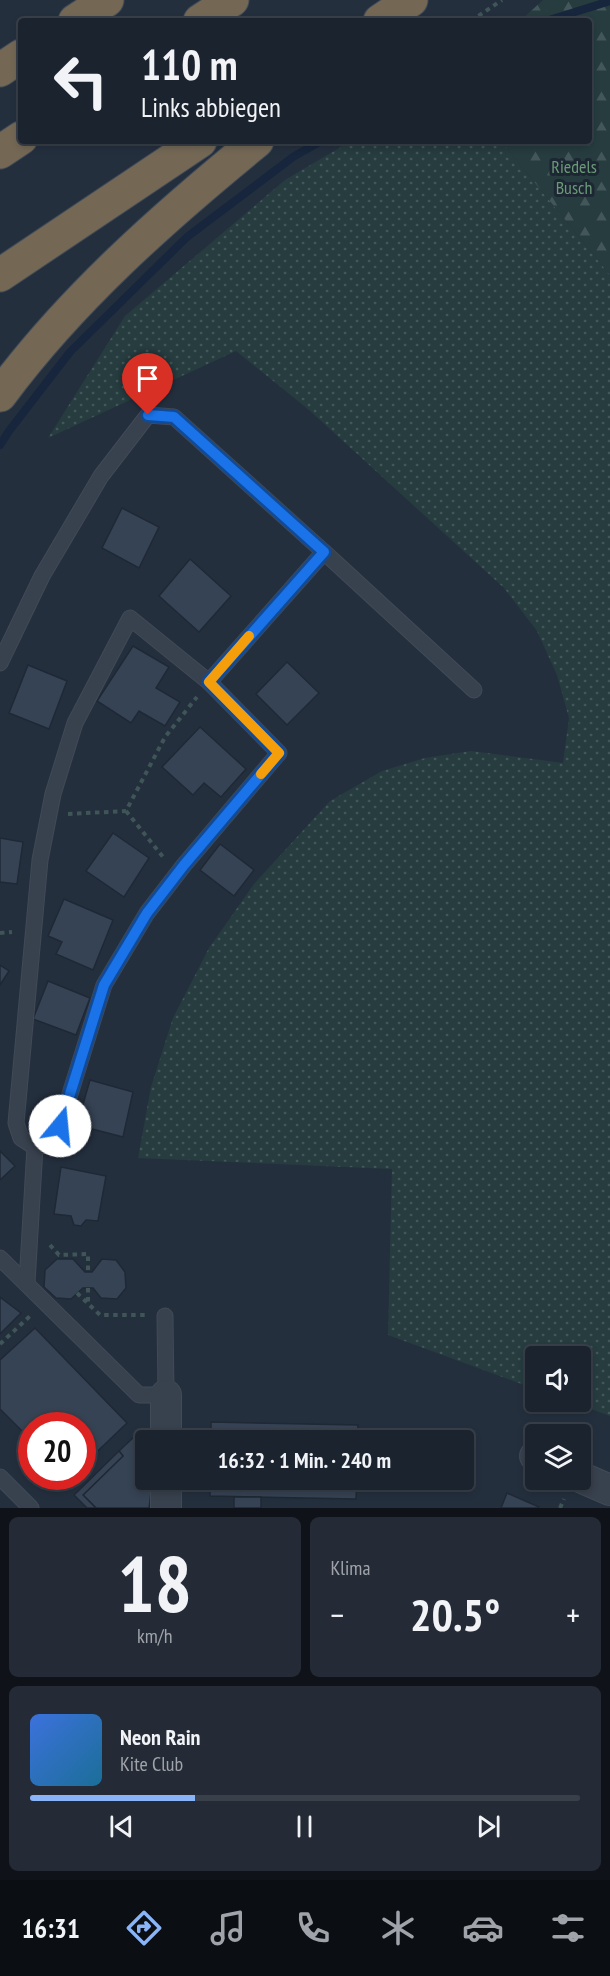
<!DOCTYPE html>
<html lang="de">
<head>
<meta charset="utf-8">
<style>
	body { margin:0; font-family:"PT Sans Narrow",sans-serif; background:#242b36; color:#f1f3f6; height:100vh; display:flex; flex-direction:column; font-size:22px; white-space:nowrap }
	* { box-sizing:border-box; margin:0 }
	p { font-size:20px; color:#a0a4aa }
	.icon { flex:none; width:33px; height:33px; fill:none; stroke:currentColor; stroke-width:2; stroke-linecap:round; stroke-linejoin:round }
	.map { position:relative; height:1508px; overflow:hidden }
	.details { display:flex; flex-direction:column; gap:9px; padding:9px; background:#0f1319; flex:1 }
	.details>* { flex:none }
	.top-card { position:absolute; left:18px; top:18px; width:574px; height:126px; border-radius:6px; box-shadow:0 3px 9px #0003,0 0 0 2px #39404a; background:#1b232e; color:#f1f3f6; overflow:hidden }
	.controls { position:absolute; left:525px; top:1346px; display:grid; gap:12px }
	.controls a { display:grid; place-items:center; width:66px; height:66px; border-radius:6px; background:#1b232e; box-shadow:0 3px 9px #0003,0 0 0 2px #39404a; font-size:30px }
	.speed { position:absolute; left:18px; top:1412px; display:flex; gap:12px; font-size:30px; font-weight:700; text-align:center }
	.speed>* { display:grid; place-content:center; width:78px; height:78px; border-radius:50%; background:#1b232e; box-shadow:0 3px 9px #0003,0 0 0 2px #39404a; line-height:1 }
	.speed .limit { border:9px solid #d22; background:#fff; color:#111 }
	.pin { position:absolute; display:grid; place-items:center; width:51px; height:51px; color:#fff; margin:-62px -26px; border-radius:50% 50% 50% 0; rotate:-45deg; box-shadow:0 0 6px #0007 }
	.pin .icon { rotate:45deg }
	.me { position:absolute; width:66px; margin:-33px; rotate:17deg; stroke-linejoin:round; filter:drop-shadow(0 0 4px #0008) }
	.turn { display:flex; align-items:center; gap:21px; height:126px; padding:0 24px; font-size:27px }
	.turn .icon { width:78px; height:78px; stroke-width:2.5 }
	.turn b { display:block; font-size:42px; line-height:51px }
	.big { font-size:45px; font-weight:700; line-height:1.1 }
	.details .tile { flex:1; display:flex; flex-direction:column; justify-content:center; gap:9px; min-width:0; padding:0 21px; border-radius:9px; background:#242b36 }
	.details .dial { align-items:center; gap:0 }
	.dial b { font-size:78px; line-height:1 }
	.song { display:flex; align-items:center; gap:18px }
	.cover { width:72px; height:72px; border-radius:9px; background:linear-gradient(135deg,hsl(220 70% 55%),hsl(200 70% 35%)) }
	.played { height:6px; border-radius:3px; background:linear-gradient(90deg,#8ab4f8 30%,#39404a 30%) }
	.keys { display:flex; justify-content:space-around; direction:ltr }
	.heat { display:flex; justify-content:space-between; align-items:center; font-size:33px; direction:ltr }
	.details .tiles { flex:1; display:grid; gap:9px; grid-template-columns:1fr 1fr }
	.tile:last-child { grid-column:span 2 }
	.trip { position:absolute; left:135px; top:1430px; width:339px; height:60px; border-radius:6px; background:#1b232e; box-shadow:0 3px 9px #0003,0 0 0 2px #39404a; font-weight:700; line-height:60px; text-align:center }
	.dock { display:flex; height:96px; justify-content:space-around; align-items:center; background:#0b0e12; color:#a0a4aa }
	.dock .icon { width:42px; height:42px }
	.dock .selected { color:#8ab4f8 }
	.dock b { font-size:27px; color:#f1f3f6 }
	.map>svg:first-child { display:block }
	.grass { fill:url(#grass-dots) }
	.forest { fill:url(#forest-firs) }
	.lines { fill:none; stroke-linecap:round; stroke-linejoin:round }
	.stream { stroke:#17263c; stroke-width:8 }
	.building { fill:#364354; stroke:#1f2835; stroke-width:1.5 }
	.lane-casing { stroke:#414a57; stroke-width:17 }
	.street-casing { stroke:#414a57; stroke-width:32 }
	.highway-casing { stroke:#434c59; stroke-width:35 }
	.path { stroke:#3f5557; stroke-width:4; stroke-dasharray:4.5 4.5; stroke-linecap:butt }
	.lane { stroke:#38414e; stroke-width:15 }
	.street { stroke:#38414e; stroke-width:30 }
	.highway { stroke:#746855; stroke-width:33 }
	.route-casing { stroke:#114b97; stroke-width:15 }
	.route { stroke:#1a73e8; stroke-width:10 }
	.slow { stroke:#f59e0b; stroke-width:10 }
	.labels { text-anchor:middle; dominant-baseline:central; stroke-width:6; stroke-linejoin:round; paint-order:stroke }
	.park-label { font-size:18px; fill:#6b9a76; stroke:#1d2633 }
</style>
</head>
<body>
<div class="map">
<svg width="610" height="1508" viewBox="0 0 610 1508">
	<defs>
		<pattern id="grass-dots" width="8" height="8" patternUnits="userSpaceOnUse" patternTransform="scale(1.5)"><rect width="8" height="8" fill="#263c3f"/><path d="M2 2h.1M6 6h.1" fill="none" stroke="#435659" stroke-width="1.8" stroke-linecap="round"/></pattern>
		<pattern id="forest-firs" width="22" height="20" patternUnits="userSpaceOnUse" patternTransform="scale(1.5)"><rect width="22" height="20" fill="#263c3f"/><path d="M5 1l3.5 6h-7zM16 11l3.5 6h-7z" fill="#435659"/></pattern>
	</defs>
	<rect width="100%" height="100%" fill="#242f3e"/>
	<path class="grass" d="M 351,141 L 501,141 L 610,275 L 610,1416 L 569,1401 L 580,1401 L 580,1356 L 536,1356 L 535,1389 L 388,1335 L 392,1169 L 138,1158 L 151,1087 L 173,1018 L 209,948 L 254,884 L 330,801 L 382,771 L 425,758 L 471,751 L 563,763 L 569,718 L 557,675 L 537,631 L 504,588 L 309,410 L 236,351 L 48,438 L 125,316 L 285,180 Z"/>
	<path class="forest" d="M 543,0 L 610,0 L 610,275 L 501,141 L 590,141 L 590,21 L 520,21 Z"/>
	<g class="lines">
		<g class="stream">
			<path d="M 546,21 L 610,1"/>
			<path d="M 0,445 L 9,431 L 70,352 L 187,237 L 293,157 L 321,141"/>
		</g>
	</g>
	<g class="building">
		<path d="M 122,508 L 159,527 L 139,568 L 102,548 Z"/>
		<path d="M 190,559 L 231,596 L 199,632 L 159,596 Z"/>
		<path d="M 133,646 L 169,667 L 156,688 L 180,702 L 165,726 L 139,711 L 131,723 L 97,701 Z"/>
		<path d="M 287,662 L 319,693 L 287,725 L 256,694 Z"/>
		<path d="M 28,665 L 67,681 L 49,729 L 9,713 Z"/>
		<path d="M 200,727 L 246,769 L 221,797 L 204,783 L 193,795 L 162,767 Z"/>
		<path d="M 113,833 L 149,858 L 124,897 L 86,871 Z"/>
		<path d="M 0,838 L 23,842 L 17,884 L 0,882 Z"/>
		<path d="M 220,844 L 254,870 L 234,896 L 200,870 Z"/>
		<path d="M 64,899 L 113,920 L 93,970 L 56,954 L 62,942 L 48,936 Z"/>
		<path d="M 0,965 L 9,971 L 0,985 Z"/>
		<path d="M 48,981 L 90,998 L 76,1035 L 33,1019 Z"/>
		<path d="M 90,1080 L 133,1092 L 123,1137 L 77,1125 Z"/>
		<path d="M 0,1151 L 15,1166 L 0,1180 Z"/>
		<path d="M 61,1167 L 106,1176 L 98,1221 L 86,1220 L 81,1226 L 74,1225 L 71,1216 L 54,1214 Z"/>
		<path d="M 57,1259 L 73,1259 L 85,1272 L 92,1272 L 102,1259 L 116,1260 L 125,1272 L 126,1288 L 117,1299 L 101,1298 L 93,1288 L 83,1288 L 71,1299 L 56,1298 L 44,1287 L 45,1270 Z"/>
		<path d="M 0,1297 L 21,1313 L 0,1334 Z"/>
		<path d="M 35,1328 L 127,1423 L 82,1466 L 82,1425 L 32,1425 L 32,1441 L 0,1409 L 0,1360 Z"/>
		<path d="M 211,1422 L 358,1425 L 357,1440 L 211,1440 Z"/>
		<path d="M 136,1435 L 146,1445 L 146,1465 L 140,1470 L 149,1484 L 151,1492 L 149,1508 L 96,1508 L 83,1495 L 123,1456 L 119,1451 Z"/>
		<path d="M 119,1451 L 123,1456 L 83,1495 L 96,1508 L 87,1508 L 74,1495 Z"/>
		<path d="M 210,1479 L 357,1479 L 356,1499 L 210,1496 Z"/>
		<path d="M 507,1493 L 539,1507 L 538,1508 L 501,1508 Z"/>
		<rect x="234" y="1497" width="27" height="11"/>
	</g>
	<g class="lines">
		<g class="lane-casing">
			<g id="lane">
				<path d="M 324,552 L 474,690"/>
				<path d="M 130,618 L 209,682 L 279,753 L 184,865 L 147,913 L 104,985 L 60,1126 L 50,1143 L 35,1147 L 21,1138 L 16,1123 L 40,860 L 53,794 L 75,723 Z"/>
				<path d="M 0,663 L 42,576 L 101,476 L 148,415 L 174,417 L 324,552 L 209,682"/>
				<path d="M 0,1258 L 139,1395 L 166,1395 L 165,1316"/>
				<path d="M 27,1283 L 35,1147"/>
				<path d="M 0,1477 L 31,1508"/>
			</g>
		</g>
		<g class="street-casing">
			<g id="street">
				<path d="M 166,1440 L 166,1395"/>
				<path d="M 535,1456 L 536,1456"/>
				<path d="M 580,1477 L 610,1490"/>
				<path d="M 166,1508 L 166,1479"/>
			</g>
		</g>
		<g class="highway-casing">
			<g id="highway">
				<path d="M 75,21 L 107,0"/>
				<path d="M 200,21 L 232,0"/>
				<path d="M 380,21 L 411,0"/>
				<path d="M 0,70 L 21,56"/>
				<path d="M 0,152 L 21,138"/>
				<path d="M 0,275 L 200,141"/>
				<path d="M 0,395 C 71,299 165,216 257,141"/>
			</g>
		</g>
		<g class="path">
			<path d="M 471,21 L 502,0"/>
			<path d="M 126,811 L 163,857"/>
			<path d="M 68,814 L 126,811 L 165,737 L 197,697"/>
			<path d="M 0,933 L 12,932"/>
			<path d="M 50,1245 L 59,1255 L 88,1254 L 88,1272"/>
			<path d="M 88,1288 L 88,1303"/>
			<path d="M 77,1293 L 100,1315 L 146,1315"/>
			<path d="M 0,1344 L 30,1316"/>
			<path d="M 24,1472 L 32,1464"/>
			<path d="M 560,1508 L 564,1499"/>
		</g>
		<use href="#lane" class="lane"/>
		<use href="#street" class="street"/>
		<use href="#highway" class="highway"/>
	</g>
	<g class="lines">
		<g class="route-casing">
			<path id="route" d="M 60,1126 L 104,985 L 147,913 L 184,865 L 279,753 L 209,682 L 324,552 L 174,417 L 148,415"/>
		</g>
		<use href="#route" class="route"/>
		<path class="slow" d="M 249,636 L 209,682 L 279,753 L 261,774"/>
	</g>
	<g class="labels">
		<g class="park-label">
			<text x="574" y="166">Riedels<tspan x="574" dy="21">Busch</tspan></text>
		</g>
	</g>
</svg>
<div class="controls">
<a><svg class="icon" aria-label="sound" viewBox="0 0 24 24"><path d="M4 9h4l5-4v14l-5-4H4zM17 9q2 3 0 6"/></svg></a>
<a><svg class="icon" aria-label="layers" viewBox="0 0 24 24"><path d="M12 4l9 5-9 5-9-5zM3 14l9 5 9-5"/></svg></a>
</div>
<div class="speed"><div class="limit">20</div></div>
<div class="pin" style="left:148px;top:415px;background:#d93025"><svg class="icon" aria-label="arrive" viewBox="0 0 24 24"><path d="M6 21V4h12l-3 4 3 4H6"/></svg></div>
<svg class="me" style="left:60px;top:1126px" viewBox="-20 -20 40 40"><circle r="19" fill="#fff"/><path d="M0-13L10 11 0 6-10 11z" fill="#1a73e8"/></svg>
<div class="trip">16:32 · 1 Min. · 240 m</div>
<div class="top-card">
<div class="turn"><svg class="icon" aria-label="left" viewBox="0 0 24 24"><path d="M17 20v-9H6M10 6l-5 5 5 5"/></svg><div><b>110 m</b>Links abbiegen</div></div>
</div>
</div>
<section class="details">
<div class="tiles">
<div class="tile dial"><b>18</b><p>km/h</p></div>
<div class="tile"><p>Klima</p>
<div class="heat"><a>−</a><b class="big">20.5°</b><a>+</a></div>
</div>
<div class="tile">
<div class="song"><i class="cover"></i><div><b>Neon Rain</b><p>Kite Club</p></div></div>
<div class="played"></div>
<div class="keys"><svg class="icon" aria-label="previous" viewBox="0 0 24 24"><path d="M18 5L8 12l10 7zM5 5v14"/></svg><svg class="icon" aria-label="pause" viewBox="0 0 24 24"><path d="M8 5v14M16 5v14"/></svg><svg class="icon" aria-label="next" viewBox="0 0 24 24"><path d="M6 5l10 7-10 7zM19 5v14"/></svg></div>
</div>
</div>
</section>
<nav class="dock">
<b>16:31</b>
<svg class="icon selected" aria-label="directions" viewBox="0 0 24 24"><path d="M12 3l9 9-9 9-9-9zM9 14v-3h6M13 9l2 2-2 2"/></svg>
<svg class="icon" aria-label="music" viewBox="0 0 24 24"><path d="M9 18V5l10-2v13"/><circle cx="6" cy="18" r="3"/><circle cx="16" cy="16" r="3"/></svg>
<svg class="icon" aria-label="phone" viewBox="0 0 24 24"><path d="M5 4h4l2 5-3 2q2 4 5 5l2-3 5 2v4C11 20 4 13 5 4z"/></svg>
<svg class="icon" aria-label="climate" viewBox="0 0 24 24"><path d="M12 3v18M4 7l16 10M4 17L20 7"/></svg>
<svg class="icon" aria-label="car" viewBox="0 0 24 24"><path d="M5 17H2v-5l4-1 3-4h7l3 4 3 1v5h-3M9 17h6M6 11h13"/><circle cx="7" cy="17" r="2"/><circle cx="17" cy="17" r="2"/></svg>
<svg class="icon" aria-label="filters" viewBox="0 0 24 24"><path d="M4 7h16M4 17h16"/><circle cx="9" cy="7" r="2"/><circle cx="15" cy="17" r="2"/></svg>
</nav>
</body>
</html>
